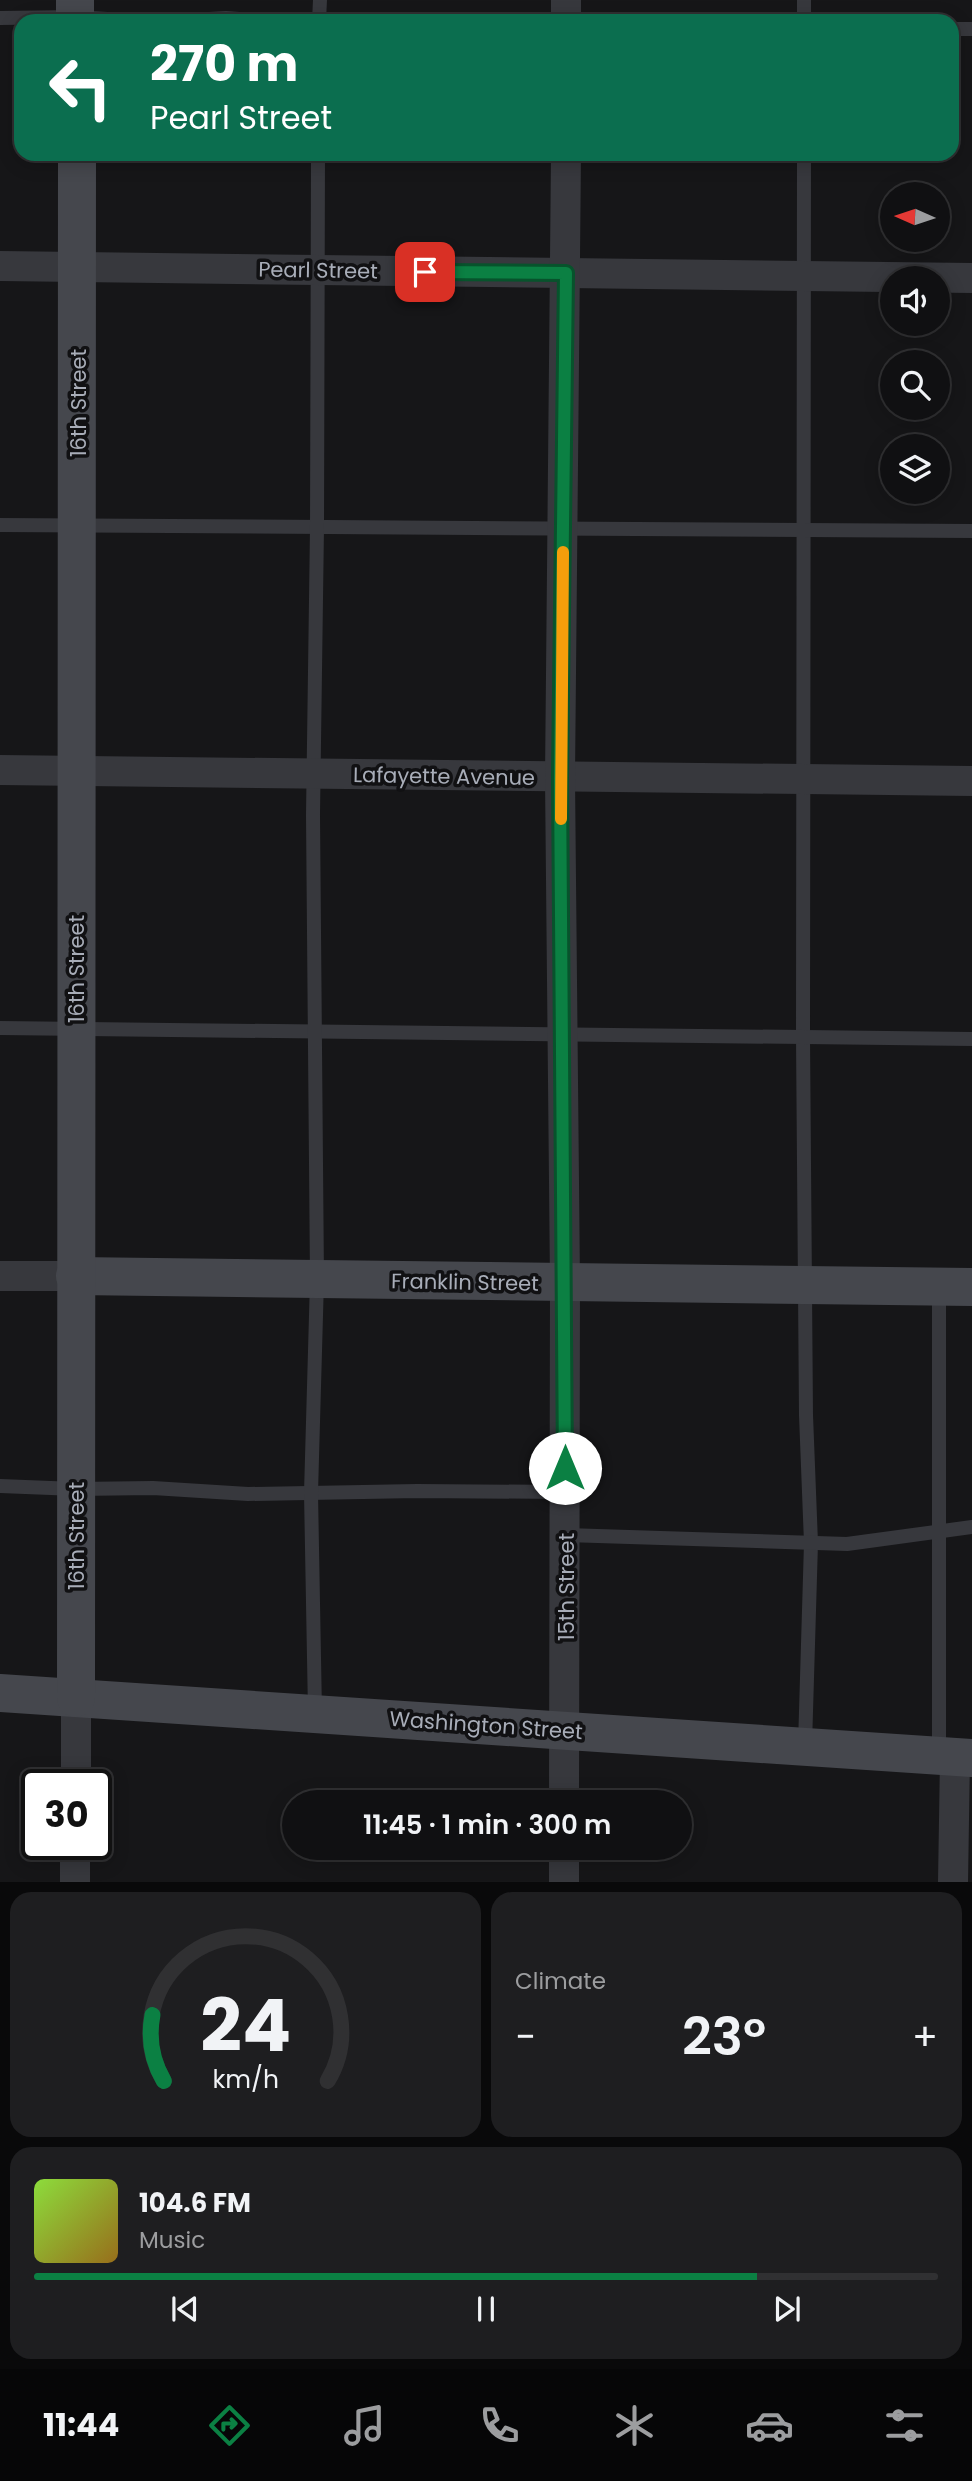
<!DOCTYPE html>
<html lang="en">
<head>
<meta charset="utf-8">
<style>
	body { margin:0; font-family:Poppins,sans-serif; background:#1e1e20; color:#f1f3f6; height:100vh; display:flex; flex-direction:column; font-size:26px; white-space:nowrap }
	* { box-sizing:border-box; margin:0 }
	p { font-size:23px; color:#9c9d9f }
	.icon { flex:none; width:38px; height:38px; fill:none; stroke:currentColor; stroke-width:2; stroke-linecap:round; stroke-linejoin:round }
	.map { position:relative; height:1882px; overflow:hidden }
	.side { display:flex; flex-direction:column; gap:10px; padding:10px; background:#09090a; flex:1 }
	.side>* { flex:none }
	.hud { position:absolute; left:14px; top:14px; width:945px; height:147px; border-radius:21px; box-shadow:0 4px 18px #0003,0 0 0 2px #303032; background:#0b6e4f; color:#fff; overflow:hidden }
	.needle { width:46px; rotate:273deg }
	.buttons { position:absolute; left:880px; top:182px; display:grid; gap:14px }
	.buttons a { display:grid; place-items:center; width:70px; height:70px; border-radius:50%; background:#101012; box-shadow:0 4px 18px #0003,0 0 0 2px #303032; font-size:35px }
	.speed { position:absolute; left:21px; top:1769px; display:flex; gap:14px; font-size:35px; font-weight:700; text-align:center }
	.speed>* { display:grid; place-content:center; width:91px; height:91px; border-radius:50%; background:#101012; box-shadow:0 4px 18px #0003,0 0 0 2px #303032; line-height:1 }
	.speed .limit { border:4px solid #111; border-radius:10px; background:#fff; color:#111 }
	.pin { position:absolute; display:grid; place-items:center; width:60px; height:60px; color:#fff; margin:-30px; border-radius:14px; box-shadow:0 4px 10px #0006 }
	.me { position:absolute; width:77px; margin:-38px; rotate:0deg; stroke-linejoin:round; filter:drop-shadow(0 0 5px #0008) }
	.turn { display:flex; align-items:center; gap:24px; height:147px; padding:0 21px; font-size:32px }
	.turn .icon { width:91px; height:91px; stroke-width:2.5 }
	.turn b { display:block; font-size:49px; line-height:60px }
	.big { font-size:52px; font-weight:600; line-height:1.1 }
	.side .card { flex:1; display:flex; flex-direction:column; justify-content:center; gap:10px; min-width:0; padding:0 24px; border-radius:21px; background:#1e1e20 }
	.side .dial { align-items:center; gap:0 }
	.dial svg { height:182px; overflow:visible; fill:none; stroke:#303032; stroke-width:7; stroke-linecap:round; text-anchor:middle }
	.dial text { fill:#f1f3f6; stroke:none }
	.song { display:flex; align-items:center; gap:21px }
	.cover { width:84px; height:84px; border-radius:10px; background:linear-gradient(135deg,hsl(90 70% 55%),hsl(40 70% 35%)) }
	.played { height:7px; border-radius:4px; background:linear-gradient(90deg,#0b8043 80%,#303032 80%) }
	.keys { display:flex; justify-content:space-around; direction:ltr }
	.heat { display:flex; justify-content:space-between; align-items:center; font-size:38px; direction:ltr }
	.side .tiles { flex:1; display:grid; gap:10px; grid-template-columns:1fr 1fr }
	.card:last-child { grid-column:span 2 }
	.trip { position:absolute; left:282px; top:1790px; width:410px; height:70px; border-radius:35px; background:#101012; box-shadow:0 4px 18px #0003,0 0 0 2px #303032; font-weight:600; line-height:70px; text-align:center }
	.menu { display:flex; height:112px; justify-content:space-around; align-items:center; background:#060607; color:#9c9d9f }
	.menu .icon { width:49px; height:49px }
	.menu .active { color:#0b8043 }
	.menu b { font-size:32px; color:#f1f3f6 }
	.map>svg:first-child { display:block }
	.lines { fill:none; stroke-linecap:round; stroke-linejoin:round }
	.lane { stroke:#37383d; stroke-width:14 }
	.street { stroke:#37383d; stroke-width:30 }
	.secondary { stroke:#45474d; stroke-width:38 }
	.route-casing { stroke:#07532c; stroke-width:18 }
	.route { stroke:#0b8043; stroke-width:12 }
	.slow { stroke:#f59e0b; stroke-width:12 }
	.labels { text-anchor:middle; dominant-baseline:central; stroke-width:7; stroke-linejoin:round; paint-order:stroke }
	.street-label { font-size:21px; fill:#a8adb8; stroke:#111113 }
</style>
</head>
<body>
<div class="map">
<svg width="972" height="1883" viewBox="0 0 972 1883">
	<rect width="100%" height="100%" fill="#161618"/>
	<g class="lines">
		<g class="lane">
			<path d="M 804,0 L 804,21"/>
			<path d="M 0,18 L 75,17 L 140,21"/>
			<path d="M 175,21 L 226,18 L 267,21"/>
			<path d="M 319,21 L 320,0"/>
			<path d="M 952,29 L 972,29"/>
			<path d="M 804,154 L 803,1037 L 806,1415 L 811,1543 L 805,1745"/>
			<path d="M 0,525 L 972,531"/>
			<path d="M 0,1028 L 972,1039"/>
			<path d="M 0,1486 L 76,1489 L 153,1488 L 248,1494 L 417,1491 L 565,1492"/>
			<path d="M 566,1535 L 847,1544 L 972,1527"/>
			<path d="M 315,1712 L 311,1493 L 317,1280 L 313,815 L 317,527 L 318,154"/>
			<path d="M 939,1754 L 939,1288"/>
		</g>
		<g class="street">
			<path d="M 566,0 L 566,21"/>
			<path d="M 0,266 L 972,278"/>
			<path d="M 0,770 L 972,781"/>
			<path d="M 0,1276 L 75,1276"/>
			<path d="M 76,1785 L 76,1698"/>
			<path d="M 564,1802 L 565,1283 L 560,778 L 566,154"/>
			<path d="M 75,1883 L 75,1844"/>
			<path d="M 564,1883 L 564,1848"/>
			<path d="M 953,1883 L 955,1757"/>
		</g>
		<g class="secondary">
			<path d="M 75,0 L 75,21"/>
			<path d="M 75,1276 L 972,1287"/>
			<path d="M 0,1693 L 972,1758"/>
			<path d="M 76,1698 L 77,154"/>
		</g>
	</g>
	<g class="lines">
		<g class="route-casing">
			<path id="route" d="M 425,272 L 566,273 L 560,778 L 565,1468"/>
		</g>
		<use href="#route" class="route"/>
		<path class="slow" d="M 561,819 L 563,552"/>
	</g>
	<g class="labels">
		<g class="street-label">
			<text transform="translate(318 270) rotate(1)">Pearl Street</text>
			<text transform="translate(78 403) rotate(-90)">16th Street</text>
			<text transform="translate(444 776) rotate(1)">Lafayette Avenue</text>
			<text transform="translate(76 969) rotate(-90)">16th Street</text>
			<text transform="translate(465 1282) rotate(1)">Franklin Street</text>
			<text transform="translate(76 1536) rotate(-90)">16th Street</text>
			<text transform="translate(566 1587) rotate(-90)">15th Street</text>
			<text transform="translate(486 1725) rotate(4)">Washington Street</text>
		</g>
	</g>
</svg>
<div class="buttons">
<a><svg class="needle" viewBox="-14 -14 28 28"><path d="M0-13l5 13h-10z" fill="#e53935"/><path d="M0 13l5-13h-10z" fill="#9c9d9f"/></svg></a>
<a><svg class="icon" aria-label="sound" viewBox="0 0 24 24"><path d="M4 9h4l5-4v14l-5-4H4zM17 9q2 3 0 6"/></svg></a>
<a><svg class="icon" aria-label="search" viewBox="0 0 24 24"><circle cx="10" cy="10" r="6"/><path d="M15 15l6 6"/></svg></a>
<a><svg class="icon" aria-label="layers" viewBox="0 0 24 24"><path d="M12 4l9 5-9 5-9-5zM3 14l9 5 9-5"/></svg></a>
</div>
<div class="speed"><div class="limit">30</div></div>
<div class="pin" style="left:425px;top:272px;background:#d93025"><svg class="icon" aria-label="arrive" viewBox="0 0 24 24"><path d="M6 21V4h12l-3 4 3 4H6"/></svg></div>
<svg class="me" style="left:565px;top:1468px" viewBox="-20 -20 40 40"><circle r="19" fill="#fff"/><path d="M0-13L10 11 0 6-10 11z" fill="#0b8043"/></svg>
<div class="trip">11:45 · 1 min · 300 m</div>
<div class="hud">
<div class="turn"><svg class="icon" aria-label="left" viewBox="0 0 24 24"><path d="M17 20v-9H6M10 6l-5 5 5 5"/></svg><div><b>270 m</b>Pearl Street</div></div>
</div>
</div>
<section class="side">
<div class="tiles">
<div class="card dial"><svg viewBox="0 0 100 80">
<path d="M14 69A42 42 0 1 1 86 69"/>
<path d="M14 69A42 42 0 0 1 9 40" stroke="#0b8043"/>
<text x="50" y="56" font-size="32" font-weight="700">24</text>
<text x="50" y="72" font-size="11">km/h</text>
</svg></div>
<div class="card"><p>Climate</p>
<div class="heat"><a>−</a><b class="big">23°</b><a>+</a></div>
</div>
<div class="card">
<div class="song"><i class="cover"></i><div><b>104.6 FM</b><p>Music</p></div></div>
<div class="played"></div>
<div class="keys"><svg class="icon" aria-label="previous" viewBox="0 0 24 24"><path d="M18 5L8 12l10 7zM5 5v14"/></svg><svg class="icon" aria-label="pause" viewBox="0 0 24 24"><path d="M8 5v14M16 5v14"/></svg><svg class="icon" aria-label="next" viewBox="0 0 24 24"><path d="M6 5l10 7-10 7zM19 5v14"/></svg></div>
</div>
</div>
</section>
<nav class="menu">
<b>11:44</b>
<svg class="icon active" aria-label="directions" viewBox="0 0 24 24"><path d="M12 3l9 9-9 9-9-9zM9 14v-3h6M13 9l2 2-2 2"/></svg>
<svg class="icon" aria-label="music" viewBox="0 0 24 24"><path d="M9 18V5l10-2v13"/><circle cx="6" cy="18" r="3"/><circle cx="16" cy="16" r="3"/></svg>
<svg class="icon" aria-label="phone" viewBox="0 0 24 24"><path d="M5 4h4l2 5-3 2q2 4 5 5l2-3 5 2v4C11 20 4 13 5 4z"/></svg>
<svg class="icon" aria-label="climate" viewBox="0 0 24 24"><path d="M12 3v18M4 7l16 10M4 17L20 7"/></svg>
<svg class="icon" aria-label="car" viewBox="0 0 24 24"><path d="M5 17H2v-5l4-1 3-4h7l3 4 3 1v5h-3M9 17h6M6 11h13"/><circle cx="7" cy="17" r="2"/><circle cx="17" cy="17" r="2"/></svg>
<svg class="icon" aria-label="filters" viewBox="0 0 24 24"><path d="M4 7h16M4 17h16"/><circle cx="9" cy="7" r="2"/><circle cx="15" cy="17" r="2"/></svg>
</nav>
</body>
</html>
